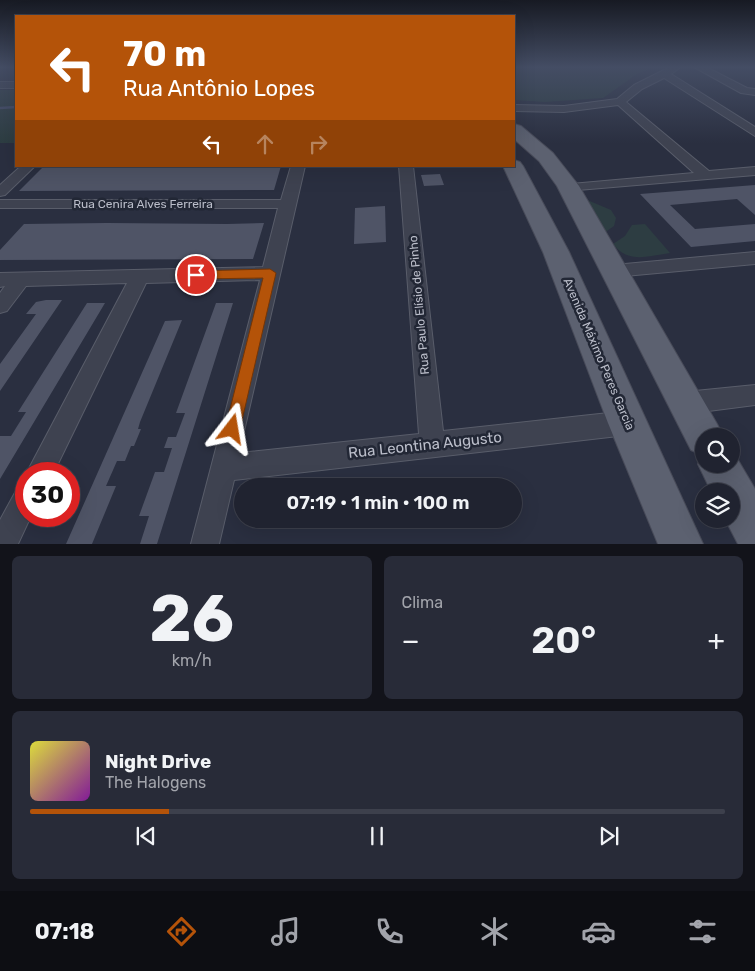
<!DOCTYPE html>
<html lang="pt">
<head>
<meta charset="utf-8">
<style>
	body { margin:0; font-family:Rubik,sans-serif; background:#282b38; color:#f1f3f6; height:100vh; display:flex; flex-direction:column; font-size:19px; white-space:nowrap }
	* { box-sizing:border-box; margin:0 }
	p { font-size:16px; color:#a2a4ab }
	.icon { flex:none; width:28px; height:28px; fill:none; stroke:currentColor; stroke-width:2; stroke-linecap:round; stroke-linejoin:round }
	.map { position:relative; height:544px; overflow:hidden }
	.details { display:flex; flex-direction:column; gap:12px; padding:12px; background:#12131a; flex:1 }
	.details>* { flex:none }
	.banner { position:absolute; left:15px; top:15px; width:500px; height:152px; border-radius:0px; box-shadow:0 5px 20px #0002,0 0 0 1px #3d404c; background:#b45309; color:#fff; overflow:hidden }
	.controls { position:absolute; left:695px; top:428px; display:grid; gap:10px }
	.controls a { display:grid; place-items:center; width:45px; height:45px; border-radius:50%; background:#202330; box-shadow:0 5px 20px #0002,0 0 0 1px #3d404c; font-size:25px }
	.speed { position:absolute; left:15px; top:462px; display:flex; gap:10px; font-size:25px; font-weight:700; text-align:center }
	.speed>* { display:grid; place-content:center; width:65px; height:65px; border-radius:50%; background:#202330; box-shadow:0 5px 20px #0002,0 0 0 1px #3d404c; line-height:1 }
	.speed .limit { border:8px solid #d22; background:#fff; color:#111 }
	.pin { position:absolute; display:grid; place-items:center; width:42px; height:42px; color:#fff; margin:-21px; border:2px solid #fff; border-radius:50%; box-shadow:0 1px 5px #0007 }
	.me { position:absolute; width:55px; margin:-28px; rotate:14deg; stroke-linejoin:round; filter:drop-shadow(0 0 4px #0008) }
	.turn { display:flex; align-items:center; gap:18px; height:105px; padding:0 25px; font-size:22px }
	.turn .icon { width:65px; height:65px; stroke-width:2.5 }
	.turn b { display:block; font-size:35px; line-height:42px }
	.lanes { display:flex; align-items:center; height:48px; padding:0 25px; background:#0003; justify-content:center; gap:25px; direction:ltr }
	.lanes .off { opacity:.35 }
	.big { font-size:38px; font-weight:600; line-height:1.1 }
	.details .widget { flex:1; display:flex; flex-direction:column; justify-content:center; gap:8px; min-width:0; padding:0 18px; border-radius:8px; background:#282b38 }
	.details .dial { align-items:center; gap:0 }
	.dial b { font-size:65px; line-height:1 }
	.song { display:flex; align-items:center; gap:15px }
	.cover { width:60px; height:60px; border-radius:8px; background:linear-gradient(135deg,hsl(60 70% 55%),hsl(290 70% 35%)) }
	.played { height:5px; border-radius:2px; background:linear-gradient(90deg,#b45309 20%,#3d404c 20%) }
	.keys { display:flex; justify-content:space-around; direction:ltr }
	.heat { display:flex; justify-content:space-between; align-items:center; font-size:28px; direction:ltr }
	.details .tiles { flex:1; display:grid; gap:12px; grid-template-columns:1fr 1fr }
	.widget:last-child { grid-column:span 2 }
	.trip { position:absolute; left:234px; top:478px; width:288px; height:50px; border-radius:25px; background:#202330; box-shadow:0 5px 20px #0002,0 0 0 1px #3d404c; font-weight:600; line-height:50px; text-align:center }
	.dock { display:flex; height:80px; justify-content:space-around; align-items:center; background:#0d0e13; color:#a2a4ab }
	.dock .icon { width:35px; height:35px }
	.dock .selected { color:#b45309 }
	.dock b { font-size:22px; color:#f1f3f6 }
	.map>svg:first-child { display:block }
	.green { fill:#2d3d42 }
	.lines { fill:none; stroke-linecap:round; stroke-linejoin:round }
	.stream { stroke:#444c68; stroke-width:2.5 }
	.building { fill:#4f5466 }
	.minor-casing { stroke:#595d6a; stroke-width:2 }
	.primary-casing { stroke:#484b59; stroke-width:2 }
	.minor { fill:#3e4250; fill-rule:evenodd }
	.primary { fill:#5c6170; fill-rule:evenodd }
	.route { fill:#b45309; stroke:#753606 }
	.labels { text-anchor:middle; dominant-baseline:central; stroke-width:5; stroke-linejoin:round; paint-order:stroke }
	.street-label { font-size:12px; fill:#bbbeca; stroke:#222735 }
	.near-street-label { font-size:15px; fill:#bbbeca; stroke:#222735 }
</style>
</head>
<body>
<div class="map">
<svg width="755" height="544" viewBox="0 0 755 544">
	<rect width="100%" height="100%" fill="#2a2f40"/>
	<g class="green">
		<path d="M 514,67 L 655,67 L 637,74 L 603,98 L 545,102 L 514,100 Z"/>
		<rect x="0" y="90" width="16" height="53"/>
		<path d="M 585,199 L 611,210 L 616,218 L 614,226 L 604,233 Z"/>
		<path d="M 645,224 L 670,253 C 649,256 628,264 613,244 L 625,236 L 632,225 Z"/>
	</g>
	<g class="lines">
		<path class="stream" d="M 0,108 L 16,107"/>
	</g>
	<g class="building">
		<path d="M 44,166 L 281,166 L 274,190 L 19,191 Z"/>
		<path d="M 440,174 L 444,185 L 424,186 L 421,175 Z"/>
		<path d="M 755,185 L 755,215 L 737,199 L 670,205 L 695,229 L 755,224 L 755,241 L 691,247 L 640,194 Z"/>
		<path d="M 385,206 L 386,242 L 354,244 L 355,208 Z"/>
		<path d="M 107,223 L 227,224 L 264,223 L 253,259 L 0,260 L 0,250 L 24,224 Z"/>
		<path d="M 46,300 L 62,300 L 0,391 L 0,364 L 36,314 L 26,314 L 36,302 Z"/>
		<path d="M 87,303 L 105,303 L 0,479 L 0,436 L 11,436 L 26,412 L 18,412 Z"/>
		<path d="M 216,303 L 233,303 L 157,544 L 140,544 L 149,516 L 139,516 L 155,472 L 164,472 L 172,448 L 164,448 L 168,437 L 176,437 L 185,413 L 176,413 Z"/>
		<path d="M 182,320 L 140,422 L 138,429 L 141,429 L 134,446 L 131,446 L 125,461 L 117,461 L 106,486 L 116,486 L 92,544 L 66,544 L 165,321 Z"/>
	</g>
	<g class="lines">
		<g class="minor-casing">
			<g id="minor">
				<path d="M 670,67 L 681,67 L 671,74 L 755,127 L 755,136 L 664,78 L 642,89 L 626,102 L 709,171 L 755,167 L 755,175 L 566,191 L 564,188 L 571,184 L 694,173 L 618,105 L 564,112 L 514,111 L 514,105 L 564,106 L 617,99 L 634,85 Z"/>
				<path d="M 694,67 L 706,67 L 747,88 L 755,89 L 755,95 L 741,93 Z"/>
				<rect x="0" y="82" width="16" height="6"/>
				<path d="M 21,166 L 35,166 L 5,195 L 0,196 L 0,185 Z"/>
				<path d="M 291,166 L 305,166 L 239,453 L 419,434 L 399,166 L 413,166 L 443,431 L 627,411 L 635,415 L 639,423 L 635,431 L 627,435 L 234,480 L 219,544 L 191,544 L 260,280 L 146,283 L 53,474 L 26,474 L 127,283 L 26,286 L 7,311 L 0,313 L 0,293 L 5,286 L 0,287 L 0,273 L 263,267 L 278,208 L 0,208 L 0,200 L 281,200 Z"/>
				<path d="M 755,252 L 755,264 L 614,277 L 608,275 L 605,271 L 608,267 L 614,265 Z"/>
				<path d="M 755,385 L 755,405 L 685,414 L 677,411 L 674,403 L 677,395 L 685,392 Z"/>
				<path d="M 26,485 L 26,516 L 31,516 L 18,544 L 0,544 L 0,520 L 17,489 Z"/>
			</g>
		</g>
		<g class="primary-casing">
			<g id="primary">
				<path d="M 514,124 L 521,126 L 553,153 L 579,186 L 717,424 L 723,436 L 704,436 L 704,464 L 731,464 L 732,450 L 755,489 L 755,544 L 738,544 L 725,519 L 731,519 L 731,491 L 711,491 L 698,464 L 702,455 L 691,450 L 557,186 L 539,161 L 514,139 Z"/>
				<path d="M 514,160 L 520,162 L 523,166 L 569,252 L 703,544 L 658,544 L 608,423 L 543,252 L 503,166 L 514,166 Z"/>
			</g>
		</g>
		<use href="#minor" class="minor"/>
		<use href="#primary" class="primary"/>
	</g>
	<linearGradient id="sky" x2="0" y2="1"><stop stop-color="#171a23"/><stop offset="0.47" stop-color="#444d64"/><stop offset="1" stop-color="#444d64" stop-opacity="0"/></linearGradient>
	<rect width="755" height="143" fill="url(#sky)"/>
	<path class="route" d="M 270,269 L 276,273 L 240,429 L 238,434 L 232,436 L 227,434 L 225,429 L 263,278 L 196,279 L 190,275 L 196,271 Z"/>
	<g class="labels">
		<g class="street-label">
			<text x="143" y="204">Rua Cenira Alves Ferreira</text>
			<text transform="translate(419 305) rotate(-95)">Rua Paulo Elísio de Pinho</text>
			<text transform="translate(599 354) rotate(67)">Avenida Máximo Peres Garcia</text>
		</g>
		<g class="near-street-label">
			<text transform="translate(425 445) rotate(-6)">Rua Leontina Augusto</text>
		</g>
	</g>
</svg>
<div class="controls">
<a><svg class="icon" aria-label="search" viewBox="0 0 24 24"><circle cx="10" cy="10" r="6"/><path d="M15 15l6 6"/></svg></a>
<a><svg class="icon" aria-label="layers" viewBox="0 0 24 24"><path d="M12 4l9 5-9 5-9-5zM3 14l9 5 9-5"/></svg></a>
</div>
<div class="speed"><div class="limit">30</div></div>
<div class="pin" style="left:196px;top:275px;background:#d93025"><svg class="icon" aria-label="arrive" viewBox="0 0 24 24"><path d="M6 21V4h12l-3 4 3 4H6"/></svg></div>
<svg class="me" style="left:232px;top:429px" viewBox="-20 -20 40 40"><path d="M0-17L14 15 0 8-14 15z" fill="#b45309" stroke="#fff" stroke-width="4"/></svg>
<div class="trip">07:19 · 1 min · 100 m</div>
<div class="banner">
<div class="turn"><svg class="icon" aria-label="left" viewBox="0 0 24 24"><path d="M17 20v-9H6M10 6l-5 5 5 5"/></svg><div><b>70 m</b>Rua Antônio Lopes</div></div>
<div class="lanes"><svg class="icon" aria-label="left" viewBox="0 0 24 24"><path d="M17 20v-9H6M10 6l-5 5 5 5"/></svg><svg class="icon off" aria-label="ahead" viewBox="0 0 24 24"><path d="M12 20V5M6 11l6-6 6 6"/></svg><svg class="icon off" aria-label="right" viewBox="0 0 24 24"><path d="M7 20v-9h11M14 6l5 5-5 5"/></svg></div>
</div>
</div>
<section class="details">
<div class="tiles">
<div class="widget dial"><b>26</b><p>km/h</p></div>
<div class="widget"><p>Clima</p>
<div class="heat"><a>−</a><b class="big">20°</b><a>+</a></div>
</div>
<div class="widget">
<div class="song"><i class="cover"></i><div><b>Night Drive</b><p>The Halogens</p></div></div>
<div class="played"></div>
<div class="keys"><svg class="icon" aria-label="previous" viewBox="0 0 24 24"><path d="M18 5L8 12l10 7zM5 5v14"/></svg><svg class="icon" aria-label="pause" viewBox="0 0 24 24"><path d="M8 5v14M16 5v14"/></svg><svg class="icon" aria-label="next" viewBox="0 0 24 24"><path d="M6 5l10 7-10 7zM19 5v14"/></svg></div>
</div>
</div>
</section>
<nav class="dock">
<b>07:18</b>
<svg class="icon selected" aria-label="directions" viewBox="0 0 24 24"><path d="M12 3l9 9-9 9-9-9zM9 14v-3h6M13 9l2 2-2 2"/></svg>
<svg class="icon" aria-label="music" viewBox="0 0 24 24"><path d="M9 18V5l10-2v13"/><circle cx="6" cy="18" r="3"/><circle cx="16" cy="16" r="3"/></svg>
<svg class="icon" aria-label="phone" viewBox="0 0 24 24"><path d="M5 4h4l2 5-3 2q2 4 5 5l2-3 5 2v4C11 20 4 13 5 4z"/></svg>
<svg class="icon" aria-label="climate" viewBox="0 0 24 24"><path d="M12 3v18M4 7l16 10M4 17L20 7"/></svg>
<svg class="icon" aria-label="car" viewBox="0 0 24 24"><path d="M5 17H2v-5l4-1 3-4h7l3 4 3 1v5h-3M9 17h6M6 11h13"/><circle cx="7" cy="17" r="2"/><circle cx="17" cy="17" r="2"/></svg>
<svg class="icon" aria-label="filters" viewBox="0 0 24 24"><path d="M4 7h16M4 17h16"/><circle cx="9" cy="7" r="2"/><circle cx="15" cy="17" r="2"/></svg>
</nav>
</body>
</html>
